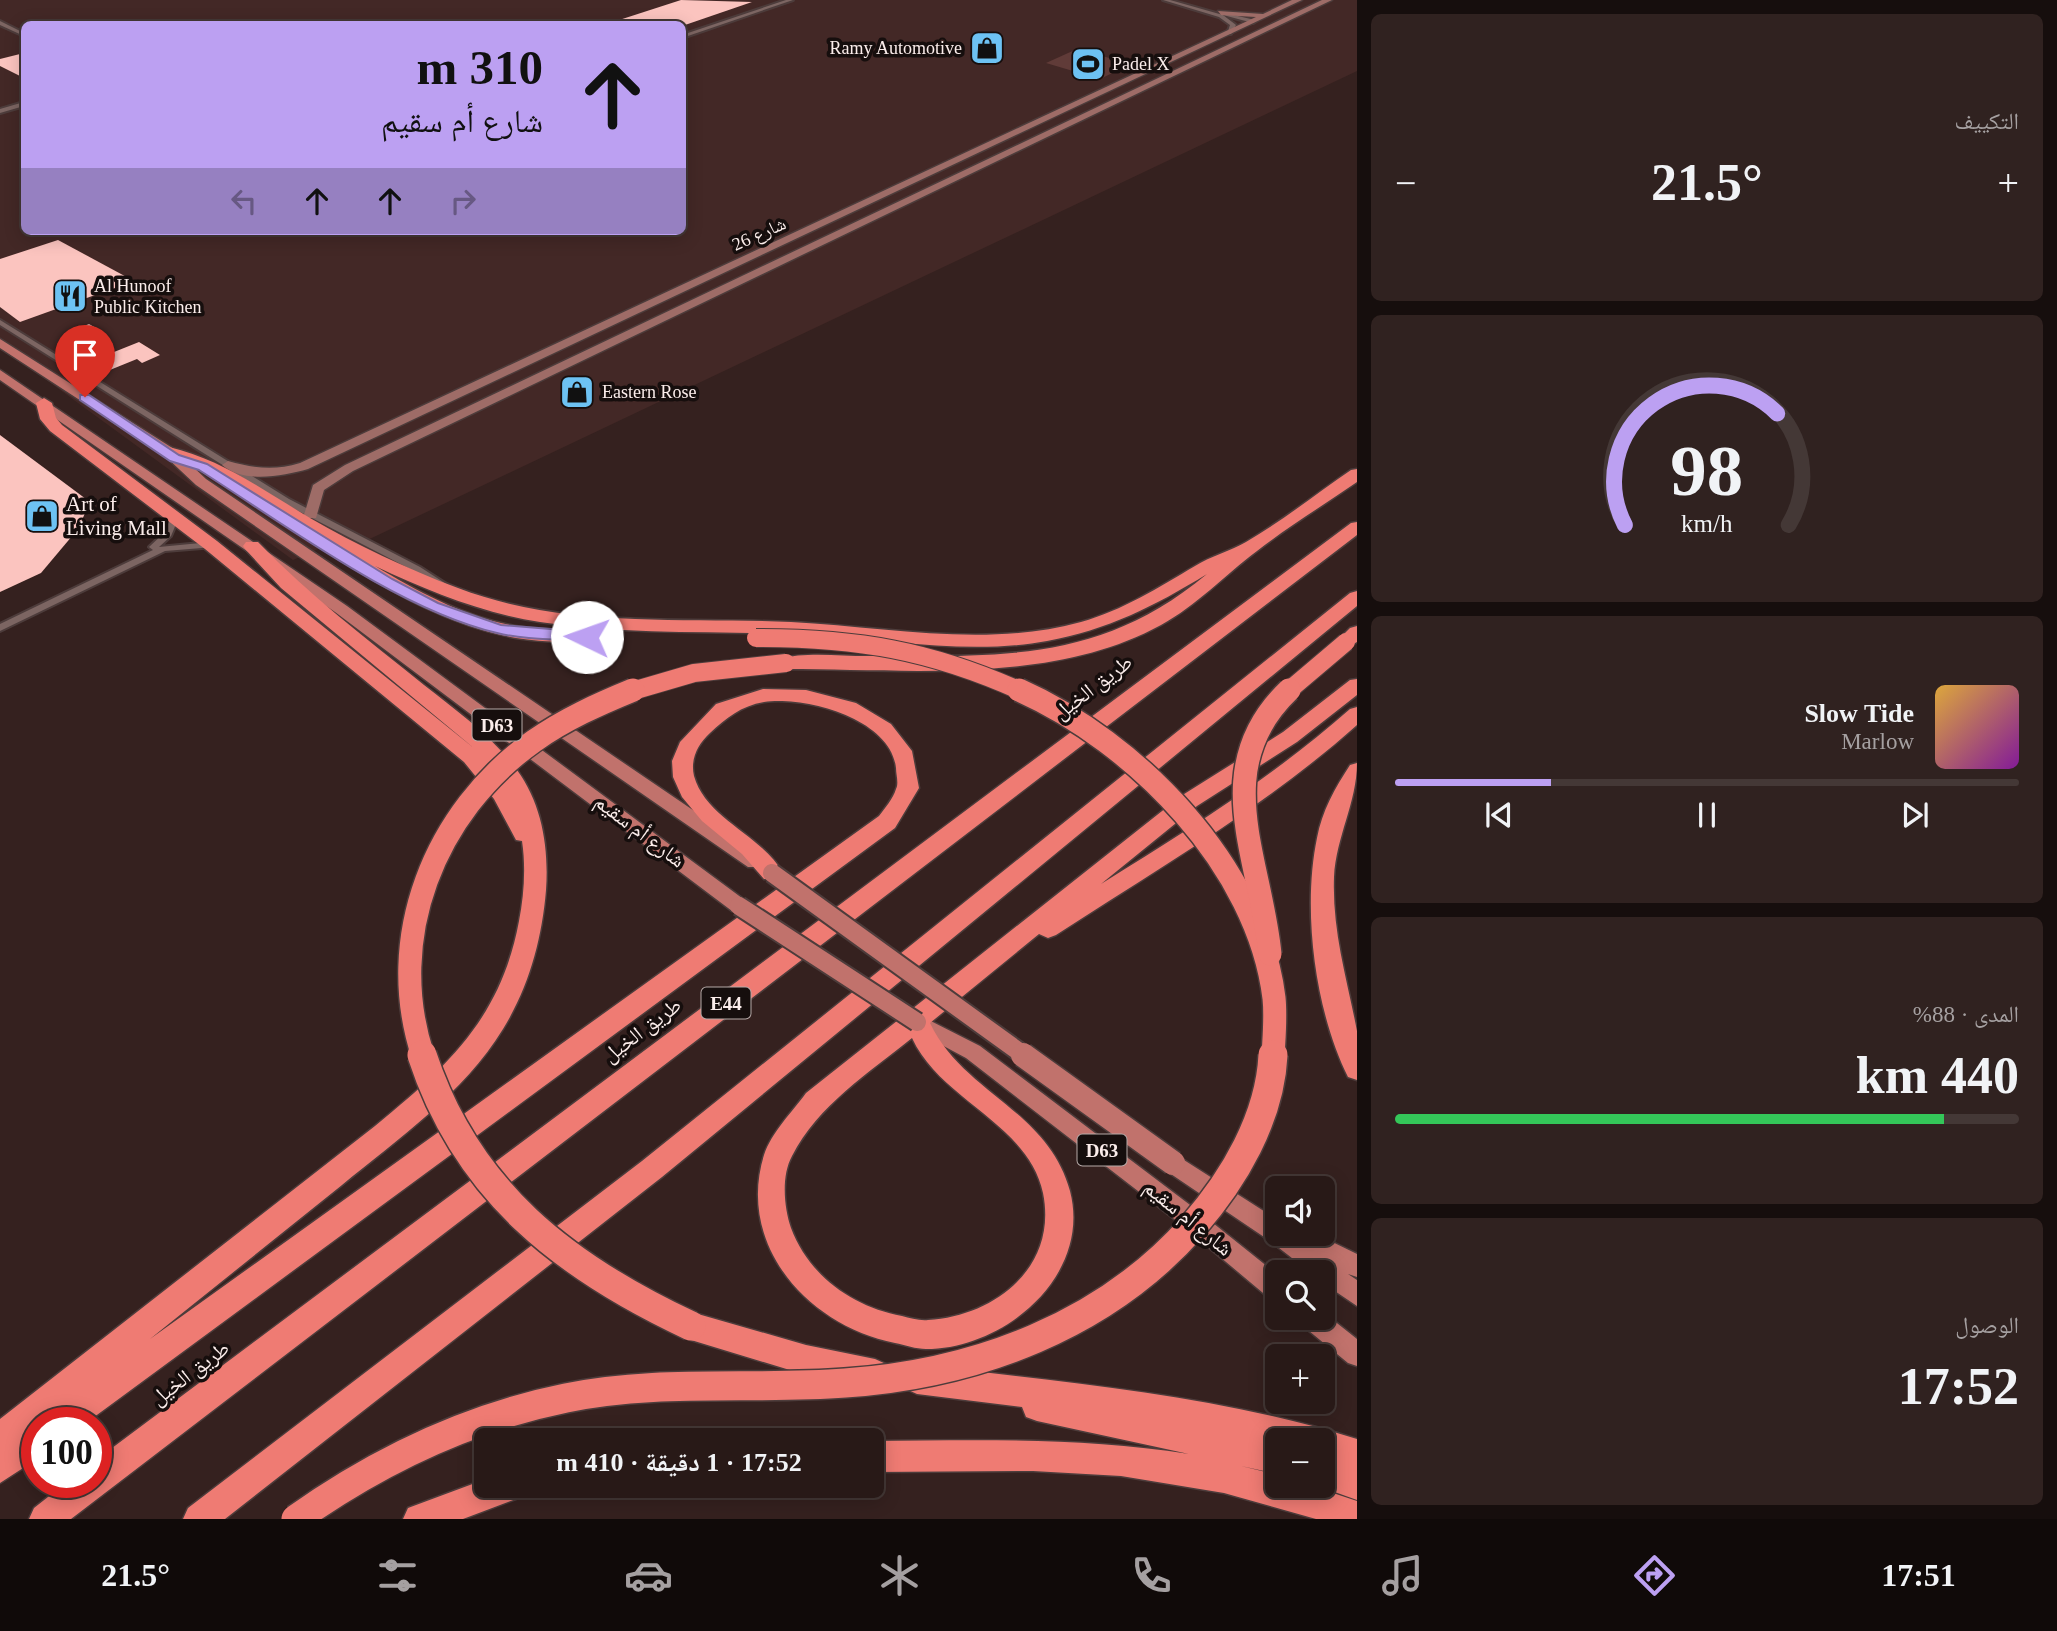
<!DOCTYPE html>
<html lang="ar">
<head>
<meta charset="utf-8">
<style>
	body { margin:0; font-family:"Times New Roman","Noto Naskh Arabic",serif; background:#302220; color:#f1f3f6; direction:rtl; height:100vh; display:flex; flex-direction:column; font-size:26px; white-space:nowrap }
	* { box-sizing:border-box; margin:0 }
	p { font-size:23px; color:#a5a0a1 }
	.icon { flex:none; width:38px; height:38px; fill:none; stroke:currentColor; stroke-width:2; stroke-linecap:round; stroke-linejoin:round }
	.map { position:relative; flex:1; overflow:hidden; direction:ltr }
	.sheet { display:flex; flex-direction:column; gap:14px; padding:14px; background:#160e0d; width:700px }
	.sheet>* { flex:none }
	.banner { position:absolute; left:21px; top:21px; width:665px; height:214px; border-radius:10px; box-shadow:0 4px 18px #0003,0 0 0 2px #443836; direction:rtl; background:#bca0f2; color:#111; overflow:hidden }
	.controls { position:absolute; left:1265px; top:1176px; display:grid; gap:14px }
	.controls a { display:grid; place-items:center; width:70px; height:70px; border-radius:10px; background:#281917; box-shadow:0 4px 18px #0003,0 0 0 2px #443836; font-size:35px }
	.speed { position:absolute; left:21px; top:1407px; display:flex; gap:14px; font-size:35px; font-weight:700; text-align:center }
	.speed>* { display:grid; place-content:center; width:91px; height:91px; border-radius:50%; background:#281917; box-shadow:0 4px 18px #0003,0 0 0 2px #443836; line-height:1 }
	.speed .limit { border:10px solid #d22; background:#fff; color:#111 }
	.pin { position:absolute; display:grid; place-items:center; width:60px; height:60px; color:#fff; margin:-72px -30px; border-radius:50% 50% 50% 0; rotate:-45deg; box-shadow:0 0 7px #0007 }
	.pin .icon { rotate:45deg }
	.me { position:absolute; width:77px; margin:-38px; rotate:273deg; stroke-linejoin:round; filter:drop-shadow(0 0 5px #0008) }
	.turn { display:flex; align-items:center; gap:24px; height:147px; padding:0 28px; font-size:32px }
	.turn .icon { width:91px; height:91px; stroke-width:2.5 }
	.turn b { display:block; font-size:49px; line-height:60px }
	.lanes { display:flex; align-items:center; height:66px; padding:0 28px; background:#0003; justify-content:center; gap:35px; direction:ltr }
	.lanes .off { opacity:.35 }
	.big { font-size:52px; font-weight:700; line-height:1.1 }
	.sheet .widget { flex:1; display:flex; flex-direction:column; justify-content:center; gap:10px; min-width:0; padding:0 24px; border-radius:10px; background:#302220 }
	.sheet .dial { align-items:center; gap:0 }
	.dial svg { height:182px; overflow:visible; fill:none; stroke:#443836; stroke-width:7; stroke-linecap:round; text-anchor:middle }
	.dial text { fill:#f1f3f6; stroke:none }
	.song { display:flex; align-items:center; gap:21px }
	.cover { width:84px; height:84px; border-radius:10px; background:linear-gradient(135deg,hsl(40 70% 55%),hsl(290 70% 35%)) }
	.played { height:7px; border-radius:4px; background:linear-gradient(90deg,#bca0f2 25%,#443836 25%) }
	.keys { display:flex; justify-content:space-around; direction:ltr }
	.heat { display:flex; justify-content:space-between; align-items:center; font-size:38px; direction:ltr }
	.charge { height:10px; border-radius:5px; background:linear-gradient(90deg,#34c759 88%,#443836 0) }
	.trip { position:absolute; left:474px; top:1428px; width:410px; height:70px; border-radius:10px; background:#281917; box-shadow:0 4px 18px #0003,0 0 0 2px #443836; font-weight:700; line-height:70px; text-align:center; direction:rtl }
	.tab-bar { display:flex; height:112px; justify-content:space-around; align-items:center; background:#100a09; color:#a5a0a1 }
	.tab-bar .icon { width:49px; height:49px }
	.tab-bar .active { color:#bca0f2 }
	.tab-bar b { font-size:32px; color:#f1f3f6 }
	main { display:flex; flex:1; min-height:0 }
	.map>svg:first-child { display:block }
	.built { fill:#432826; fill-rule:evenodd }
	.green { fill:#603b38 }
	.building { fill:#fbc4bf }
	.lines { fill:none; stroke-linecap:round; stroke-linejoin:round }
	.street-casing { stroke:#4d3c3b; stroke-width:4 }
	.secondary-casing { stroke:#4d3c3b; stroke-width:3 }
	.primary-casing { stroke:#4d3c3b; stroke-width:3 }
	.highway-casing { stroke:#4d3c3b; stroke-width:3 }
	.street { fill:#7c6562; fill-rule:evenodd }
	.secondary { fill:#9e6c67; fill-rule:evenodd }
	.primary { fill:#c1726c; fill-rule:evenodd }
	.highway { fill:#ef7b73; fill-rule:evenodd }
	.primary-bridge-far1-casing { stroke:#4d3c3b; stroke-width:22; stroke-linecap:butt }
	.primary-bridge-casing { stroke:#4d3c3b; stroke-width:27; stroke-linecap:butt }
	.highway-bridge-far2-casing { stroke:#4d3c3b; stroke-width:20; stroke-linecap:butt }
	.highway-bridge-far1-casing { stroke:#4d3c3b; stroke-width:26; stroke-linecap:butt }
	.highway-bridge-casing { stroke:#4d3c3b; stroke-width:32; stroke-linecap:butt }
	.primary-bridge-far1 { stroke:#c1726c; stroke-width:18 }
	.primary-bridge { stroke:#c1726c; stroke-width:24 }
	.highway-bridge-far2 { stroke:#ef7b73; stroke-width:18 }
	.highway-bridge-far1 { stroke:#ef7b73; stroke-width:23 }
	.highway-bridge { stroke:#ef7b73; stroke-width:29 }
	.route { fill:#bca0f2; stroke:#7a689d; stroke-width:2 }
	.labels { text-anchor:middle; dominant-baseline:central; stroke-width:7; stroke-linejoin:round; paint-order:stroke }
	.far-poi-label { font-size:18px; fill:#fbedeb; stroke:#160e0d; text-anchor:start }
	.far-street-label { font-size:18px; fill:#fbedeb; stroke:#160e0d }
	.shield { fill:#160e0d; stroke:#b6aaa8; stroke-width:2 }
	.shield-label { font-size:19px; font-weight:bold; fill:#fbedeb }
	.poi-label { font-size:21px; fill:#fbedeb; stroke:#160e0d; text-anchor:start }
	.street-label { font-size:21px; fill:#fbedeb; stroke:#160e0d }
</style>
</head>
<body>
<main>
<section class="sheet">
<div class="widget"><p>التكييف</p>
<div class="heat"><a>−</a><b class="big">21.5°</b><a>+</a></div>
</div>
<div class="widget dial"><svg viewBox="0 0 100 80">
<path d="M14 69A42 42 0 1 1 86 69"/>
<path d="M14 69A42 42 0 0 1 81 20" stroke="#bca0f2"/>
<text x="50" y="56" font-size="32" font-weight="700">98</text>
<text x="50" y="72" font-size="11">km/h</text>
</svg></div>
<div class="widget">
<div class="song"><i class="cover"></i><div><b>Slow Tide</b><p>Marlow</p></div></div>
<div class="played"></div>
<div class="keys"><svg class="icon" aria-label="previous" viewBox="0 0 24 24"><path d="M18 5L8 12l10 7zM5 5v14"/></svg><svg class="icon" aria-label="pause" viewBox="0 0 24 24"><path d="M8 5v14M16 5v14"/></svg><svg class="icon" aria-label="next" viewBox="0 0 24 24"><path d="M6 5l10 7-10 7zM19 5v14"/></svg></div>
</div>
<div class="widget"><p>المدى · 88%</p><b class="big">440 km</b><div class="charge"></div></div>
<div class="widget"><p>الوصول</p><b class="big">17:52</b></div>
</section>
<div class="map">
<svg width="1357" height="1519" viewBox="0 0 1357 1519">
	<rect width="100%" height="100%" fill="#35211f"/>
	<path class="built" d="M 0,0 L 1357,0 L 1357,71 L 338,554 L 325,546 L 293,560 L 0,346 ZM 24,24 L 682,24 L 682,231 L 24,231 Z"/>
	<path class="green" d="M 1077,49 L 1131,64 L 1100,79 L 1046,63 Z"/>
	<g class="building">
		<path d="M 681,0 L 752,2 L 685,25 L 614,24 L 613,22 Z"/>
		<path d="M 24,53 L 24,78 L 0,66 L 0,59 Z"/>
		<path d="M 58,240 L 134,281 L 20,322 L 0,307 L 0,259 Z"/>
		<path d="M 89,324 L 103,332 L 77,342 L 64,334 Z"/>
		<path d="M 139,342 L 160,355 L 142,363 L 137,359 L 100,374 L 84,364 Z"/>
		<path d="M 0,435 L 90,502 L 78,529 L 41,573 L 0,592 Z"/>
	</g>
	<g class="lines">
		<g class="street-casing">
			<g id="street">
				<path d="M 786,0 L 793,0 L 682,38 L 682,35 Z"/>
				<path d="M 1163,0 L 1170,0 L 1223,15 L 1236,25 L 1231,34 L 1227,34 L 1230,25 L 1219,17 Z"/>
				<path d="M 1225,13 L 1255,20 L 1256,21 L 1253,23 L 1223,15 Z"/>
				<path d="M 0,21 L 24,33 L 24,36 L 0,25 Z"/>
				<path d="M 24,102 L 24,106 L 0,113 L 0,109 Z"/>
				<path d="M 0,320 L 289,499 L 420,567 L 451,587 L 449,589 L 443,589 L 414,571 L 283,503 L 0,325 Z"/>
				<path d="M 175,514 L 179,517 L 171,536 L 159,547 L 211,542 L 214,543 L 214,547 L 165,551 L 0,631 L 0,624 L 153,550 L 149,547 L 164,533 L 171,517 Z"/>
			</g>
		</g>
		<g class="secondary-casing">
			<g id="secondary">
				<path d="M 1292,0 L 1302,0 L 308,469 C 283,476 244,484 222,465 L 228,461 C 253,468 274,471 300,463 L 1256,17 L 1221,15 L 1218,11 L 1263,14 Z"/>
				<path d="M 1322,0 L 1332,0 L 353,471 L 324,490 L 316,518 L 306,518 L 304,515 L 313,485 L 345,465 Z"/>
			</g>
		</g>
		<g class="primary-casing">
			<g id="primary">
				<path d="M 0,339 L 174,449 L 206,479 L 762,857 L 764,862 L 762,867 L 748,867 L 196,485 L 164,455 L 0,348 Z"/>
				<path d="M 0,370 L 347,606 L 746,901 L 749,906 L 746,911 L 732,911 L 335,612 L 0,380 Z"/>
				<path d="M 917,1014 L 980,1046 L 1198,1211 L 1278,1275 L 1278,1301 L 1269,1298 L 1182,1225 L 966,1058 L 910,1028 L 907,1022 L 910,1016 Z"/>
				<path d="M 1173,1153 L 1278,1220 L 1278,1234 L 1316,1234 L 1357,1254 L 1357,1277 L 1348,1274 L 1357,1280 L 1357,1306 L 1323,1283 L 1323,1272 L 1310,1272 L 1270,1241 L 1165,1170 L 1162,1163 L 1165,1156 Z"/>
				<path d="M 1323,1312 L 1357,1339 L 1357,1366 L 1348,1363 L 1303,1326 L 1300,1318 L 1323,1318 Z"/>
			</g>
		</g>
		<g class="highway-casing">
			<g id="highway">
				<path d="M 44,398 L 52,403 L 56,418 L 62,425 L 217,541 L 475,749 L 281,588 L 246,550 L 243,546 L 246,542 L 258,542 C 309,595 367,639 424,685 C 457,711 492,736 517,770 C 542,804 549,848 546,890 C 542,939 529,987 503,1029 C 464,1093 398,1139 342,1185 C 278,1236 214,1288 150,1339 L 879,816 C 885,808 893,799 896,789 C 899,783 896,775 896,768 C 891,719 806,696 764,702 C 741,706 726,718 710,733 C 698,744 690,759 694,776 C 706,819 762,835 783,873 L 780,879 L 764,879 L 742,854 L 702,821 L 682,797 L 673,777 L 672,761 L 680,742 L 716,704 L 763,689 L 806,690 L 856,703 L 891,724 L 912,751 L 919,788 L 895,828 L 86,1423 L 37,1423 L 37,1459 L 0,1483 L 0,1419 L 375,1126 C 448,1066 501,1018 519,921 C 524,896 526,867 522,841 L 516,840 L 494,799 L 464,762 L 205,549 L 50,431 L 40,419 L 36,403 Z"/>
				<path d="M 169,447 C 223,460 263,490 310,518 C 357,545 407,569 458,588 C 565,629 680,617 791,622 C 887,627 987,648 1081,622 C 1123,610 1158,588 1195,566 C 1211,556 1230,551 1246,542 C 1282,521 1316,494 1351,470 L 1357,469 L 1357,482 C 1324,505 1289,526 1257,551 C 1225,575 1196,606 1161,625 C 1052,685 906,669 786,669 L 776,663 L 779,659 C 808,651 845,657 875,656 C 1004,656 1101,662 1207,574 C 1155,606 1107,630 1047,641 C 971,655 891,640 815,635 C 723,630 631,636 540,622 C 482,613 428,591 375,566 C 419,592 464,617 515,626 C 545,631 576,630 607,632 L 617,638 L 607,644 C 577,642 546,643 516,638 C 451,626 395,594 340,560 L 337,556 L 345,551 C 284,520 230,472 163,455 L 161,452 Z"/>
				<path d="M 1357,522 L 1357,535 L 71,1519 L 29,1519 L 34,1508 L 67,1482 L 96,1482 L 96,1460 L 1351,523 Z"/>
				<path d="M 1357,591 L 1357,606 L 662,1177 L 225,1519 L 183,1519 L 188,1508 L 642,1161 L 1350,593 Z"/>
				<path d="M 1357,626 L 1357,642 L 1346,648 L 1339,646 L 1336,642 L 1350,628 Z"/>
				<path d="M 1357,679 L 1357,695 L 1297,742 L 1197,806 L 1101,884 C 1188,830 1273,777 1350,709 L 1357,707 L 1357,725 C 1265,807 1159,868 1056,935 L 1048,938 L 1039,934 L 930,1023 C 963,1093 1048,1110 1070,1191 C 1092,1276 1004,1349 926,1349 C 916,1349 905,1345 895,1343 C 809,1326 736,1246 764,1155 C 771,1133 793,1111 806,1093 L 1181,796 L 1283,732 L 1350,680 ZM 912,1038 C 941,1101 1028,1123 1043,1193 C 1058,1267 995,1316 928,1320 C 920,1321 910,1318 902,1316 C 853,1307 809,1276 791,1228 C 784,1208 781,1176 792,1156 C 818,1105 869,1073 912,1038 Z"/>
				<path d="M 1357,763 C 1357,802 1336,837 1334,877 C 1332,931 1347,979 1357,1031 C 1357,1046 1357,1064 1357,1080 L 1348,1077 C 1315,1011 1302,910 1317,838 C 1322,811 1335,788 1350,765 Z"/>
				<path d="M 691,1312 L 806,1345 L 875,1359 L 886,1364 L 890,1374 L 886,1384 L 875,1389 L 806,1375 L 691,1340 L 681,1336 L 676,1326 L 681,1316 Z"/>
				<path d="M 917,1364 C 1064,1383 1215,1394 1357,1439 L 1357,1500 L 1318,1486 L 1323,1486 L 1323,1440 L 1278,1440 L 1278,1474 L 1241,1466 L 1278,1475 L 1278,1486 L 1312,1486 L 1357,1501 L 1357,1519 L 1316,1519 L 1224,1493 L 1121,1476 L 1033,1471 L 872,1472 L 872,1441 C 979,1440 1083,1437 1189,1454 L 1037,1421 L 1026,1417 L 1022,1407 L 917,1394 L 906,1389 L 902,1379 L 906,1369 Z"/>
				<path d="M 486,1479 L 486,1486 L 526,1486 L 521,1497 L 463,1519 L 403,1519 L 408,1508 Z"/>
			</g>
		</g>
		<use href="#street" class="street"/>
		<use href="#secondary" class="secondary"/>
		<use href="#primary" class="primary"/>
		<use href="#highway" class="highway"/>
		<g class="primary-bridge-far1-casing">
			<g id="primary-bridge-far1">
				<path d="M 772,873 L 1025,1056"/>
				<path d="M 739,906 L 917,1022"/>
			</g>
		</g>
		<g class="primary-bridge-casing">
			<path id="primary-bridge" d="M 1023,1055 L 1173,1163"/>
		</g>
		<g class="highway-bridge-far2-casing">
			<g id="highway-bridge-far2">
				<path d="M 756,638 C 857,638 930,650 1023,692"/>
				<path d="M 629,692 L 694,673 L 786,663"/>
				<path d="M 1287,692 L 1346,642"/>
			</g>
		</g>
		<g class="highway-bridge-far1-casing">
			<g id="highway-bridge-far1">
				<path d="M 1019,690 C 1136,742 1258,866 1274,998 C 1276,1017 1274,1037 1273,1056"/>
				<path d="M 1270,954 C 1261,859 1207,768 1289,690"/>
				<path d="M 423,1056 C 384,938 434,812 534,741 C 565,719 599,704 633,690"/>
			</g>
		</g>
		<g class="highway-bridge-casing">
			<g id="highway-bridge">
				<path d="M 422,1055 C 467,1192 565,1267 691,1326"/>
				<path d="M 296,1519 C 378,1461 467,1418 566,1398 C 658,1379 752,1390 845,1383 C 976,1374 1105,1326 1193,1226 C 1234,1179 1270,1118 1273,1055"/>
			</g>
		</g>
		<use href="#primary-bridge-far1" class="primary-bridge-far1"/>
		<use href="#primary-bridge" class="primary-bridge"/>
		<use href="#highway-bridge-far2" class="highway-bridge-far2"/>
		<use href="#highway-bridge-far1" class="highway-bridge-far1"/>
		<use href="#highway-bridge" class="highway-bridge"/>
	</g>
	<path class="route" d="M 80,395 L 89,395 L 179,455 L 207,464 L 392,579 L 438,603 L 501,625 L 587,632 L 594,637 L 587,641 C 558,639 525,640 497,633 C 397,609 286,525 199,470 L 170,461 L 80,400 Z"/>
	<defs>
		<g id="shop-square" transform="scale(1.75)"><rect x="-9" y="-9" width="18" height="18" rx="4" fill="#6dc2f3" stroke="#160e0d"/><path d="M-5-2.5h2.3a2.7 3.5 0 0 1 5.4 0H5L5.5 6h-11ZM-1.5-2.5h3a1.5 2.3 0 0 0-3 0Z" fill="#111"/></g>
		<g id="stadium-square" transform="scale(1.75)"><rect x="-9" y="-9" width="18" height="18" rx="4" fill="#6dc2f3" stroke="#160e0d"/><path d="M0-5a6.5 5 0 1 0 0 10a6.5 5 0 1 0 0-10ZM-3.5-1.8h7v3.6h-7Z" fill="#111"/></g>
		<g id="restaurant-square" transform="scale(1.75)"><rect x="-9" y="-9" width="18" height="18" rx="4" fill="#6dc2f3" stroke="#160e0d"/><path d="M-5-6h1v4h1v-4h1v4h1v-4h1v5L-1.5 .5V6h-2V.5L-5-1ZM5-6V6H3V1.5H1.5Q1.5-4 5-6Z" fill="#111"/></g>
	</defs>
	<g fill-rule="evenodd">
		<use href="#shop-square" x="987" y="48"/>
		<use href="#stadium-square" x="1088" y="64"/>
		<use href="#restaurant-square" x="70" y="296"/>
		<use href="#shop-square" x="577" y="392"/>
		<use href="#shop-square" x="42" y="516"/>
	</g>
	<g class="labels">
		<g class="far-poi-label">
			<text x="962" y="48" text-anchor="end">Ramy Automotive</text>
			<text x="1112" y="64">Padel X</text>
			<text x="94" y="286">Al Hunoof<tspan x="94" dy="21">Public Kitchen</tspan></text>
			<text x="602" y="392">Eastern Rose</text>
		</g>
		<g class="far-street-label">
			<text transform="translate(759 234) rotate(-24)">شارع 26</text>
		</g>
		<g class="shield">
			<rect x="472.5" y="709.5" width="49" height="31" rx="5"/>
			<rect x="701.5" y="987.5" width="49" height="31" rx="5"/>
			<rect x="1077.5" y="1134.5" width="49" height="31" rx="5"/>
		</g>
		<g class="shield-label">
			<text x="497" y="725">D63</text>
			<text x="726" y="1003">E44</text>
			<text x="1102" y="1150">D63</text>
		</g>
		<g class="poi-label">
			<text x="66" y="504">Art of<tspan x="66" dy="24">Living Mall</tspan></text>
		</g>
		<g class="street-label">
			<text transform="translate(1093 687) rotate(-37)">طريق الخيل</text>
			<text transform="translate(640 831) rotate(37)">شارع أم سقيم</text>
			<text transform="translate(642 1030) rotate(-37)">طريق الخيل</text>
			<text transform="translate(1188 1218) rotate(39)">شارع أم سقيم</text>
			<text transform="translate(190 1373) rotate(-37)">طريق الخيل</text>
		</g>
	</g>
</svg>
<div class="controls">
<a><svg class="icon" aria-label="sound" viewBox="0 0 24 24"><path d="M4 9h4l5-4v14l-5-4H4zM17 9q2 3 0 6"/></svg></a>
<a><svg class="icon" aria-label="search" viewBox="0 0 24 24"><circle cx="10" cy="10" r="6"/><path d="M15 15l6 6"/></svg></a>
<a>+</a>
<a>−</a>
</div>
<div class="speed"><div class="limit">100</div></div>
<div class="pin" style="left:85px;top:397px;background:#d93025"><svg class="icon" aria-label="arrive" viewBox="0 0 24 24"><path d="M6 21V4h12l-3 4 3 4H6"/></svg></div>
<svg class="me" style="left:587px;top:637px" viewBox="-20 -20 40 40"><circle r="19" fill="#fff"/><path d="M0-13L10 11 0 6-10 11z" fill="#bca0f2"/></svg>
<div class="trip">17:52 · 1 دقيقة · 410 m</div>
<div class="banner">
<div class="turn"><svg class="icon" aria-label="ahead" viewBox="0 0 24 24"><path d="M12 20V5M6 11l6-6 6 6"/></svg><div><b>310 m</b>شارع أم سقيم</div></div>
<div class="lanes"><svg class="icon off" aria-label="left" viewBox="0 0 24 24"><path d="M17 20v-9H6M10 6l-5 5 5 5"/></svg><svg class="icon" aria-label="ahead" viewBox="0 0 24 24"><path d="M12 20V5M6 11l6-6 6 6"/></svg><svg class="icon" aria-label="ahead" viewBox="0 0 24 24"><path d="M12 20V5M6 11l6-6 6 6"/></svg><svg class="icon off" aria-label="right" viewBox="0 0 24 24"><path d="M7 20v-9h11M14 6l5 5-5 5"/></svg></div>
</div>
</div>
</main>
<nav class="tab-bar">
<b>17:51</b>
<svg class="icon active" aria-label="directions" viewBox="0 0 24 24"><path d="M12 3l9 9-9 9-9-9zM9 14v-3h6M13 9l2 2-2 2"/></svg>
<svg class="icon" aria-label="music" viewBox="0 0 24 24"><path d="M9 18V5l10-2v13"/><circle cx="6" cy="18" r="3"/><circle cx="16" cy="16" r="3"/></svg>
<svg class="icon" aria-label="phone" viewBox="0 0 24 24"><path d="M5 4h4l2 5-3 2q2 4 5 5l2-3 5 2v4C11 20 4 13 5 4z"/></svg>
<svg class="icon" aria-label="climate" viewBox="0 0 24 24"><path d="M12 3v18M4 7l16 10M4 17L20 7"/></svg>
<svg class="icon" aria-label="car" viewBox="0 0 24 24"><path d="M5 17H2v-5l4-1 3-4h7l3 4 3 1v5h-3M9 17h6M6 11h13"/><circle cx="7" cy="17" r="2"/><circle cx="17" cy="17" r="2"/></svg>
<svg class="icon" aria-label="filters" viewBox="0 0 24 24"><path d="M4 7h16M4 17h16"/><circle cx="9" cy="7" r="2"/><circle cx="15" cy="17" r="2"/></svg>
<b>21.5°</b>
</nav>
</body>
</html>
